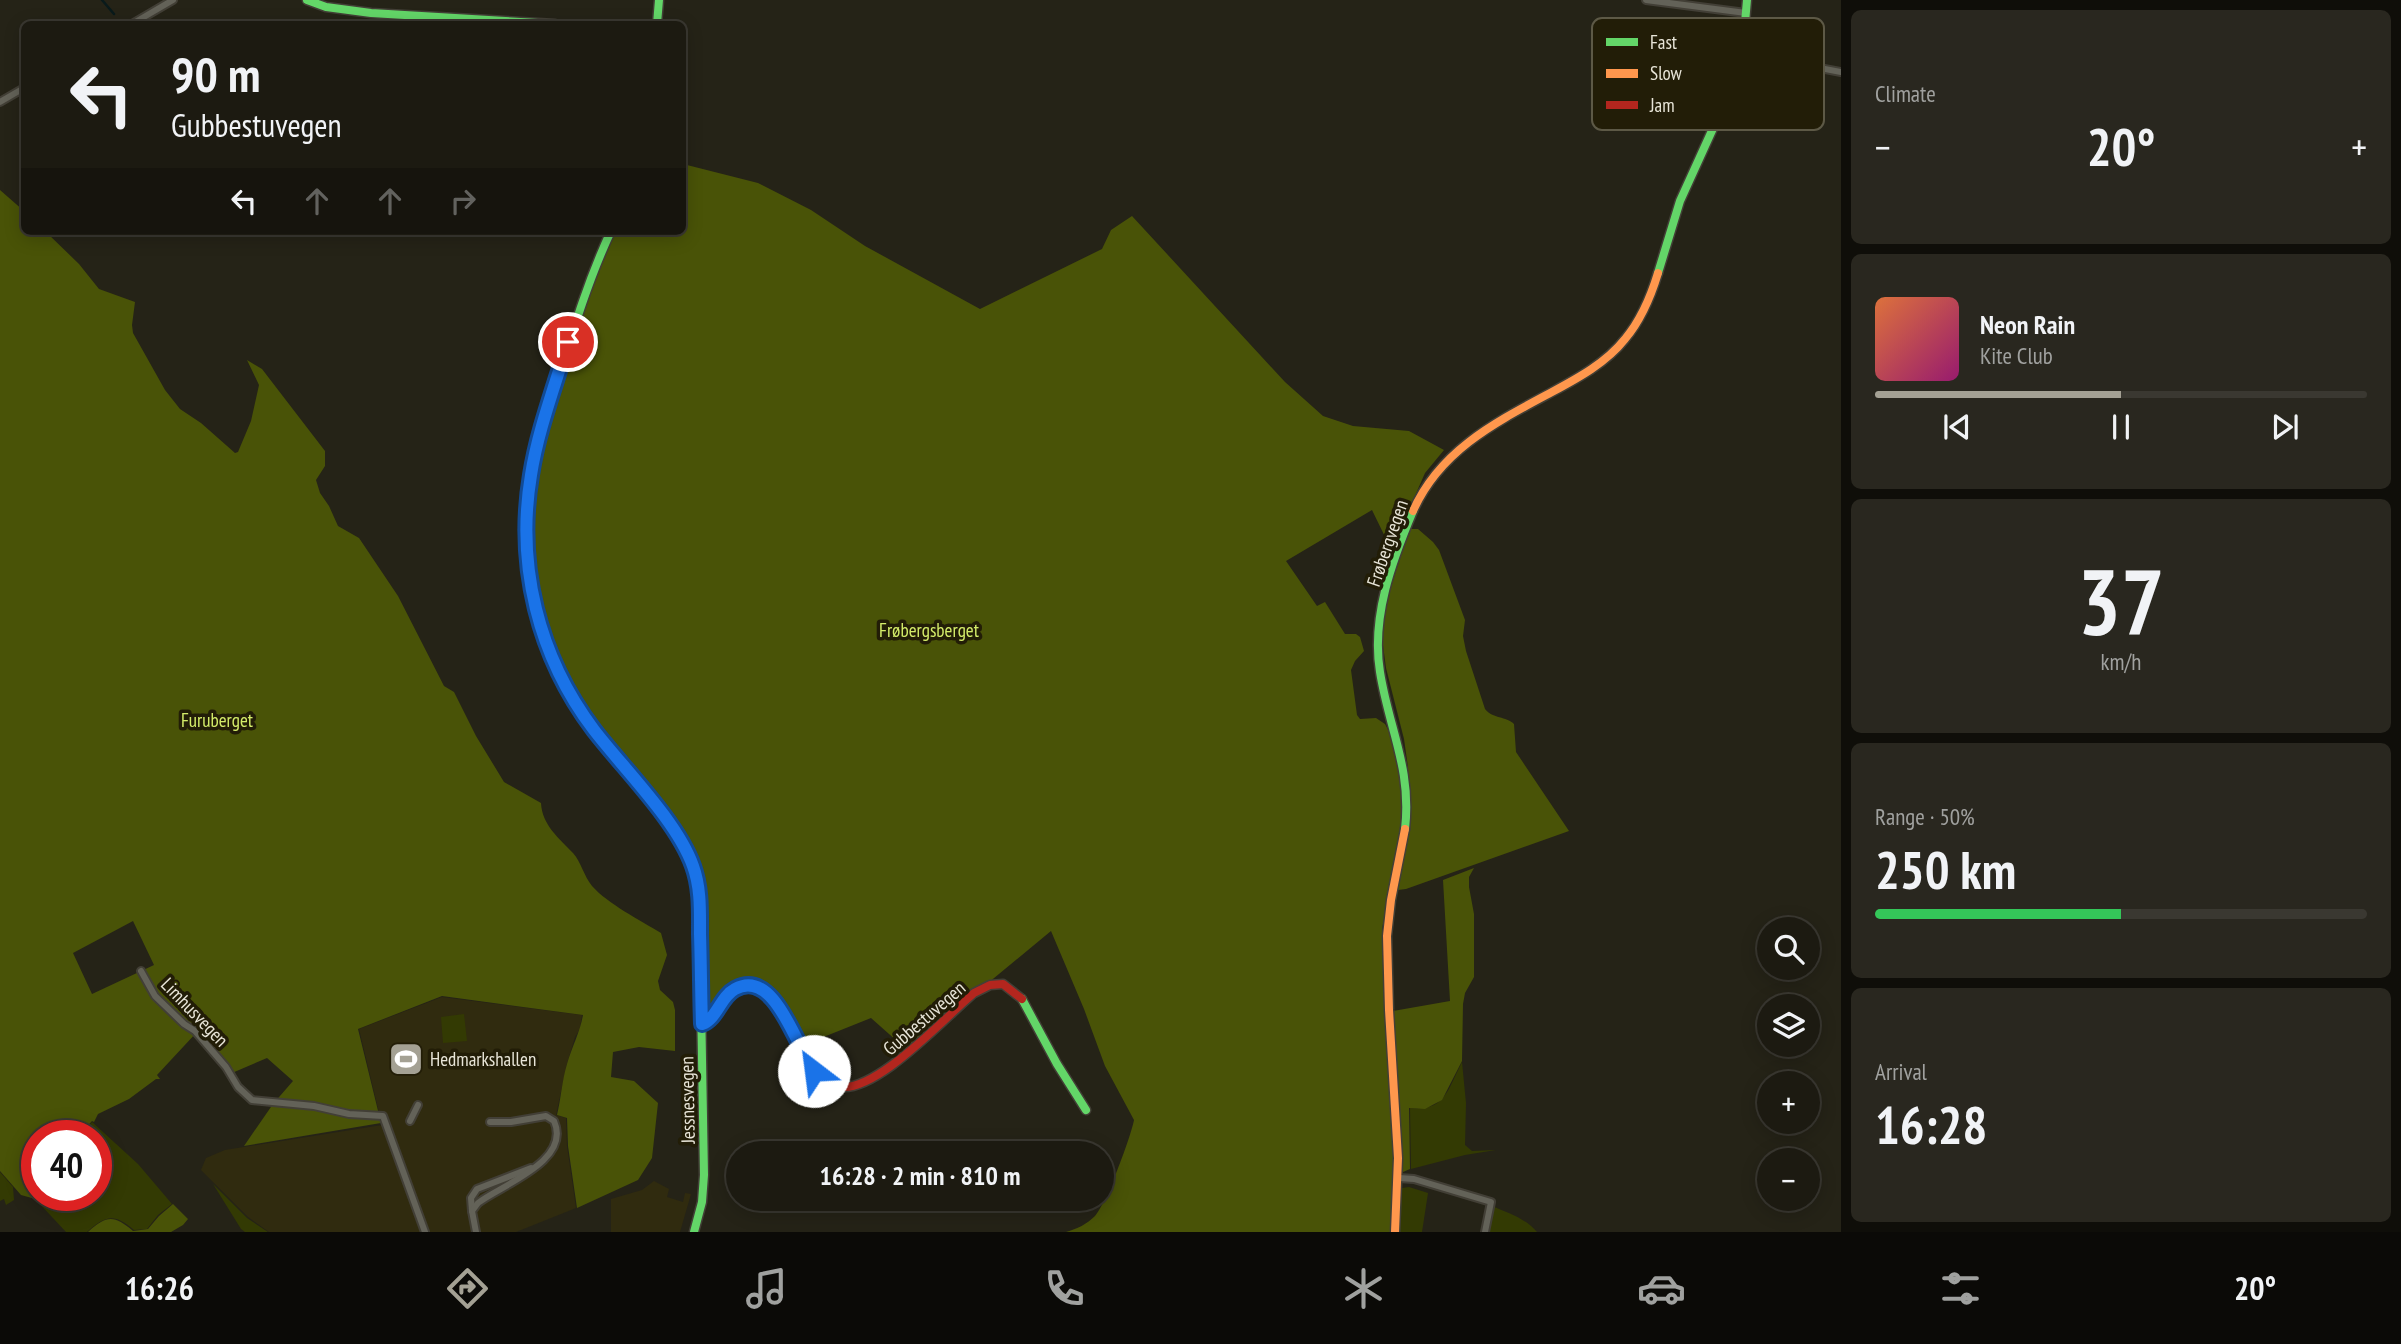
<!DOCTYPE html>
<html lang="en">
<head>
<meta charset="utf-8">
<style>
	body { margin:0; font-family:"PT Sans Narrow",sans-serif; background:#29271f; color:#f1f3f6; height:100vh; display:flex; flex-direction:column; font-size:26px; white-space:nowrap }
	* { box-sizing:border-box; margin:0 }
	p { font-size:23px; color:#a0a19f }
	.icon { flex:none; width:38px; height:38px; fill:none; stroke:currentColor; stroke-width:2; stroke-linecap:round; stroke-linejoin:round }
	.map { position:relative; flex:1; overflow:hidden }
	.details { display:flex; flex-direction:column; gap:10px; padding:10px; background:#0f0e09; width:560px }
	.details>* { flex:none }
	.top-card { position:absolute; left:21px; top:21px; width:665px; height:214px; border-radius:10px; box-shadow:0 4px 18px #0003,0 0 0 2px #3a3831; background:#1c1a11; color:#f1f3f6; overflow:hidden }
	.controls { position:absolute; left:1757px; top:917px; display:grid; gap:14px }
	.controls a { display:grid; place-items:center; width:63px; height:63px; border-radius:50%; background:#1c1a11; box-shadow:0 4px 18px #0003,0 0 0 2px #3a3831; font-size:35px }
	.speed { position:absolute; left:21px; top:1120px; display:flex; gap:14px; font-size:35px; font-weight:700; text-align:center }
	.speed>* { display:grid; place-content:center; width:91px; height:91px; border-radius:50%; background:#1c1a11; box-shadow:0 4px 18px #0003,0 0 0 2px #3a3831; line-height:1 }
	.speed .limit { border:10px solid #d22; background:#fff; color:#111 }
	.pin { position:absolute; display:grid; place-items:center; width:60px; height:60px; color:#fff; margin:-30px; border:4px solid #fff; border-radius:50%; box-shadow:0 2px 7px #0007 }
	.me { position:absolute; width:77px; margin:-38px; rotate:330deg; stroke-linejoin:round; filter:drop-shadow(0 0 5px #0008) }
	.turn { display:flex; align-items:center; gap:24px; height:147px; padding:0 35px; font-size:32px }
	.turn .icon { width:91px; height:91px; stroke-width:2.5 }
	.turn b { display:block; font-size:49px; line-height:60px }
	.lanes { display:flex; align-items:center; height:66px; padding:0 35px; background:#0003; justify-content:center; gap:35px; direction:ltr }
	.lanes .off { opacity:.35 }
	.big { font-size:52px; font-weight:800; line-height:1.1 }
	.details .tile { flex:1; display:flex; flex-direction:column; justify-content:center; gap:10px; min-width:0; padding:0 24px; border-radius:10px; background:#29271f }
	.details .dial { align-items:center; gap:0 }
	.dial b { font-size:91px; line-height:1 }
	.song { display:flex; align-items:center; gap:21px }
	.cover { width:84px; height:84px; border-radius:10px; background:linear-gradient(135deg,hsl(20 70% 55%),hsl(320 70% 35%)) }
	.played { height:7px; border-radius:4px; background:linear-gradient(90deg,#a4a194 50%,#3a3831 50%) }
	.keys { display:flex; justify-content:space-around; direction:ltr }
	.heat { display:flex; justify-content:space-between; align-items:center; font-size:38px; direction:ltr }
	.charge { height:10px; border-radius:5px; background:linear-gradient(90deg,#34c759 50%,#3a3831 0) }
	.trip { position:absolute; left:726px; top:1141px; width:388px; height:70px; border-radius:35px; background:#1c1a11; box-shadow:0 4px 18px #0003,0 0 0 2px #3a3831; font-weight:800; line-height:70px; text-align:center }
	.tabs { display:flex; height:112px; justify-content:space-around; align-items:center; background:#0b0a07; color:#a0a19f }
	.tabs .icon { width:49px; height:49px }
	.tabs .current { color:#a4a194 }
	.tabs b { font-size:32px; color:#f1f3f6 }
	main { display:flex; flex:1; min-height:0 }
	.map>svg:first-child { display:block }
	.built { fill:#302b0f }
	.green { fill:#333a03 }
	.forest { fill:#495307; fill-rule:evenodd }
	.lines { fill:none; stroke-linecap:round; stroke-linejoin:round }
	.stream { stroke:#091a1b; stroke-width:2.5 }
	.street-casing { stroke:#423f36; stroke-width:10 }
	.fast-casing { stroke:#423f36; stroke-width:11 }
	.slow-casing { stroke:#423f36; stroke-width:11 }
	.jam-casing { stroke:#423f36; stroke-width:11 }
	.street { stroke:#636258; stroke-width:6 }
	.fast { stroke:#63d668; stroke-width:8 }
	.slow { stroke:#ff974d; stroke-width:8 }
	.jam { stroke:#b3261e; stroke-width:8 }
	.route-casing { stroke:#114b97; stroke-width:18 }
	.route { stroke:#1a73e8; stroke-width:12 }
	.labels { text-anchor:middle; dominant-baseline:central; stroke-width:7; stroke-linejoin:round; paint-order:stroke }
	.street-label { font-size:19px; fill:#e8e5d8; stroke:#221d07 }
	.park-label { font-size:19px; fill:#d4ec6a; stroke:#221d07 }
	.poi-label { font-size:19px; fill:#e8e5d8; stroke:#221d07; text-anchor:start }
	.key { fill:#221d07; stroke:#5d5946; stroke-width:2 }
	.key-label { font-size:19px; fill:#e8e5d8 }
</style>
</head>
<body>
<main>
<div class="map">
<svg width="1841" height="1232" viewBox="0 0 1841 1232">
	<rect width="100%" height="100%" fill="#252317"/>
	<g class="built">
		<path d="M 442,997 L 582,1015 L 580,1029 L 575,1037 L 567,1064 L 556,1115 L 566,1118 L 567,1146 L 576,1208 L 516,1232 L 269,1232 L 248,1217 L 201,1170 L 206,1158 L 225,1150 L 382,1125 L 359,1029 Z"/>
		<path d="M 654,1181 L 669,1189 L 667,1197 L 683,1202 L 685,1193 L 691,1194 L 680,1232 L 611,1232 L 611,1199 L 642,1190 Z"/>
	</g>
	<g class="green">
		<path d="M 464,1014 L 467,1041 L 443,1043 L 441,1017 Z"/>
		<path d="M 1462,1062 L 1466,1103 L 1465,1145 L 1472,1151 L 1496,1150 L 1465,1155 L 1411,1169 L 1410,1108 C 1445,1112 1448,1089 1462,1062 Z"/>
		<path d="M 92,1122 L 138,1164 L 172,1204 L 158,1215 L 147,1229 L 134,1230 C 114,1213 106,1215 87,1232 L 66,1232 L 37,1201 L 43,1195 L 96,1195 L 96,1136 L 80,1136 Z"/>
		<path d="M 0,1172 L 13,1187 L 14,1200 L 6,1205 L 4,1199 L 0,1201 Z"/>
		<path d="M 213,1184 L 247,1218 L 268,1232 L 245,1232 L 241,1229 Z"/>
		<path d="M 1409,1187 L 1428,1193 L 1422,1232 L 1398,1232 L 1402,1188 Z"/>
		<path d="M 1492,1206 C 1508,1213 1525,1218 1537,1232 L 1488,1232 Z"/>
	</g>
	<g class="forest">
		<path d="M 683,164 L 758,183 L 811,210 L 865,246 L 980,309 L 1102,249 L 1111,230 L 1132,216 L 1285,382 L 1323,416 L 1353,426 L 1409,431 L 1444,450 L 1425,473 L 1393,546 L 1389,545 L 1372,510 L 1286,561 L 1317,606 L 1325,602 L 1345,634 L 1356,634 L 1360,637 L 1364,651 L 1355,661 L 1351,670 L 1357,715 L 1360,719 L 1376,718 L 1385,724 L 1393,739 L 1404,799 L 1400,836 L 1382,929 L 1396,1173 L 1390,1232 L 1066,1232 C 1077,1229 1087,1224 1095,1216 C 1105,1206 1131,1137 1134,1120 L 1105,1066 L 1084,1009 L 1051,931 L 907,1050 L 871,1018 L 801,1046 C 786,1015 768,956 724,994 C 717,1000 715,1009 707,1015 L 703,893 L 697,867 L 622,767 L 563,680 L 551,651 L 533,581 L 530,546 L 530,472 L 543,409 L 567,341 L 612,231 L 682,231 Z"/>
		<path d="M 0,190 L 24,211 L 24,231 L 45,231 L 79,264 L 99,289 L 135,302 L 132,325 L 133,333 L 165,390 L 180,409 L 201,423 L 235,453 L 238,452 L 251,421 L 259,385 L 247,360 L 262,369 L 325,451 L 325,466 L 316,480 L 320,493 L 329,506 L 338,526 L 359,538 L 398,596 L 444,686 L 454,692 L 476,736 L 504,782 L 541,803 C 542,825 559,838 573,853 C 581,862 584,876 592,886 C 608,904 640,920 661,933 L 667,955 L 658,981 L 660,990 L 673,1002 L 675,1010 L 675,1051 L 639,1047 L 613,1052 L 611,1077 L 634,1081 L 658,1103 L 652,1158 L 638,1180 L 577,1208 L 568,1146 L 567,1118 L 557,1115 C 561,1099 562,1080 567,1064 C 572,1047 580,1032 583,1015 L 442,996 L 358,1029 L 381,1123 L 244,1146 L 273,1104 L 293,1081 L 267,1058 L 232,1073 L 197,1032 L 157,1075 L 160,1079 L 156,1079 L 129,1099 L 98,1114 L 94,1122 L 92,1121 L 79,1136 L 37,1136 L 37,1195 L 42,1195 L 39,1200 L 21,1195 L 0,1171 ZM 133,921 L 154,965 L 92,994 L 73,953 Z"/>
		<path d="M 1409,529 L 1418,529 L 1433,542 L 1439,550 L 1465,620 L 1463,636 L 1466,651 L 1485,709 C 1493,719 1506,716 1514,724 L 1516,752 L 1569,831 L 1406,889 L 1398,890 L 1408,767 L 1404,739 L 1386,668 L 1380,622 Z"/>
		<path d="M 1474,868 L 1469,877 L 1469,887 L 1474,914 L 1474,977 L 1465,993 L 1463,1004 L 1462,1061 L 1442,1100 L 1425,1109 L 1409,1108 L 1410,1169 L 1403,1172 L 1393,1011 L 1450,1001 L 1443,880 Z"/>
		<path d="M 173,1204 L 188,1219 L 183,1225 L 171,1232 L 88,1232 C 107,1215 114,1215 133,1231 L 148,1229 L 159,1216 Z"/>
	</g>
	<g class="lines">
		<path class="stream" d="M 102,0 L 114,14"/>
		<g class="street-casing">
			<g id="street">
				<path d="M 1646,0 L 1746,13"/>
				<path d="M 132,24 L 173,0"/>
				<path d="M 1741,53 L 1841,72"/>
				<path d="M 0,102 L 24,88"/>
				<path d="M 141,971 L 155,996 L 184,1024 L 195,1031 L 226,1067 L 238,1087 L 252,1100 L 314,1106 L 349,1114 L 383,1116 L 425,1232"/>
				<path d="M 410,1121 L 418,1105"/>
				<path d="M 1399,1178 L 1414,1179 L 1491,1202 L 1485,1232"/>
				<path d="M 472,1211 L 471,1198 L 477,1189 L 531,1168"/>
				<path d="M 476,1232 L 472,1211 L 478,1203 C 501,1185 572,1161 554,1121 L 546,1116 L 511,1122 L 490,1122"/>
			</g>
		</g>
		<g class="fast-casing">
			<g id="fast">
				<path d="M 307,0 L 326,7 L 371,13 L 555,24"/>
				<path d="M 657,24 L 659,0"/>
				<path d="M 1658,273 L 1680,201 L 1725,102 L 1738,68 L 1744,34 L 1747,0"/>
				<path d="M 578,708 C 532,637 517,552 533,468 C 539,437 549,407 559,376 C 574,327 589,278 611,231"/>
				<path d="M 1405,829 C 1412,769 1389,729 1380,672 C 1371,617 1392,561 1413,511"/>
				<path d="M 1022,999 L 1057,1064 L 1086,1110"/>
				<path d="M 694,1232 L 702,1202 L 704,1175 L 701,1001"/>
			</g>
		</g>
		<g class="slow-casing">
			<g id="slow">
				<path d="M 1413,511 C 1440,450 1496,422 1552,392 C 1578,378 1606,363 1625,339 C 1641,320 1651,296 1658,273"/>
				<path d="M 578,708 L 671,827 L 690,857 L 698,883 L 701,913 L 701,1001"/>
				<path d="M 1395,1232 L 1398,1158 L 1389,1010 L 1387,936 L 1391,900 L 1405,829"/>
			</g>
		</g>
		<g class="jam-casing">
			<path id="jam" d="M 702,1024 C 718,1016 722,993 739,987 C 785,970 797,1074 837,1086 C 873,1097 946,1016 974,993 L 990,985 L 1003,984 L 1022,999"/>
		</g>
		<use href="#street" class="street"/>
		<use href="#fast" class="fast"/>
		<use href="#slow" class="slow"/>
		<use href="#jam" class="jam"/>
	</g>
	<g class="lines">
		<g class="route-casing">
			<path id="route" d="M 568,342 C 555,386 538,430 531,475 C 516,565 538,656 594,730 C 624,769 677,821 693,866 C 701,888 700,911 700,934 C 701,964 701,994 702,1024 C 717,1019 720,997 735,989 C 775,967 797,1049 814,1071"/>
		</g>
		<use href="#route" class="route"/>
	</g>
	<defs>
		<g id="stadium-square" transform="scale(1.75)"><rect x="-9" y="-9" width="18" height="18" rx="4" fill="#a4a194" stroke="#221d07"/><path d="M0-5a6.5 5 0 1 0 0 10a6.5 5 0 1 0 0-10ZM-3.5-1.8h7v3.6h-7Z" fill="#fff"/></g>
	</defs>
	<g fill-rule="evenodd">
		<use href="#stadium-square" x="406" y="1059"/>
	</g>
	<g class="labels">
		<g class="street-label">
			<text transform="translate(1387 543) rotate(-71)">Frøbergvegen</text>
			<text transform="translate(195 1012) rotate(46)">Limhusvegen</text>
			<text transform="translate(924 1018) rotate(-41)">Gubbestuvegen</text>
			<text transform="translate(687 1100) rotate(-91)">Jessnesvegen</text>
		</g>
		<g class="park-label">
			<text x="929" y="630">Frøbergsberget</text>
			<text x="217" y="720">Furuberget</text>
		</g>
		<g class="poi-label">
			<text x="430" y="1059">Hedmarkshallen</text>
		</g>
	</g>
	<rect x="1592" y="18" width="232" height="112" rx="10" class="key"/>
	<rect x="1606" y="38" width="32" height="8" fill="#63d668"/>
	<rect x="1606" y="69" width="32" height="9" fill="#ff974d"/>
	<rect x="1606" y="101" width="32" height="8" fill="#b3261e"/>
	<g class="key-label">
		<text x="1650" y="49">Fast</text>
		<text x="1650" y="80">Slow</text>
		<text x="1650" y="112">Jam</text>
	</g>
</svg>
<div class="controls">
<a><svg class="icon" aria-label="search" viewBox="0 0 24 24"><circle cx="10" cy="10" r="6"/><path d="M15 15l6 6"/></svg></a>
<a><svg class="icon" aria-label="layers" viewBox="0 0 24 24"><path d="M12 4l9 5-9 5-9-5zM3 14l9 5 9-5"/></svg></a>
<a>+</a>
<a>−</a>
</div>
<div class="speed"><div class="limit">40</div></div>
<div class="pin" style="left:568px;top:342px;background:#d93025"><svg class="icon" aria-label="arrive" viewBox="0 0 24 24"><path d="M6 21V4h12l-3 4 3 4H6"/></svg></div>
<svg class="me" style="left:814px;top:1071px" viewBox="-20 -20 40 40"><circle r="19" fill="#fff"/><path d="M0-13L10 11 0 6-10 11z" fill="#1a73e8"/></svg>
<div class="trip">16:28 · 2 min · 810 m</div>
<div class="top-card">
<div class="turn"><svg class="icon" aria-label="left" viewBox="0 0 24 24"><path d="M17 20v-9H6M10 6l-5 5 5 5"/></svg><div><b>90 m</b>Gubbestuvegen</div></div>
<div class="lanes"><svg class="icon" aria-label="left" viewBox="0 0 24 24"><path d="M17 20v-9H6M10 6l-5 5 5 5"/></svg><svg class="icon off" aria-label="ahead" viewBox="0 0 24 24"><path d="M12 20V5M6 11l6-6 6 6"/></svg><svg class="icon off" aria-label="ahead" viewBox="0 0 24 24"><path d="M12 20V5M6 11l6-6 6 6"/></svg><svg class="icon off" aria-label="right" viewBox="0 0 24 24"><path d="M7 20v-9h11M14 6l5 5-5 5"/></svg></div>
</div>
</div>
<section class="details">
<div class="tile"><p>Climate</p>
<div class="heat"><a>−</a><b class="big">20°</b><a>+</a></div>
</div>
<div class="tile">
<div class="song"><i class="cover"></i><div><b>Neon Rain</b><p>Kite Club</p></div></div>
<div class="played"></div>
<div class="keys"><svg class="icon" aria-label="previous" viewBox="0 0 24 24"><path d="M18 5L8 12l10 7zM5 5v14"/></svg><svg class="icon" aria-label="pause" viewBox="0 0 24 24"><path d="M8 5v14M16 5v14"/></svg><svg class="icon" aria-label="next" viewBox="0 0 24 24"><path d="M6 5l10 7-10 7zM19 5v14"/></svg></div>
</div>
<div class="tile dial"><b>37</b><p>km/h</p></div>
<div class="tile"><p>Range · 50%</p><b class="big">250 km</b><div class="charge"></div></div>
<div class="tile"><p>Arrival</p><b class="big">16:28</b></div>
</section>
</main>
<nav class="tabs">
<b>16:26</b>
<svg class="icon current" aria-label="directions" viewBox="0 0 24 24"><path d="M12 3l9 9-9 9-9-9zM9 14v-3h6M13 9l2 2-2 2"/></svg>
<svg class="icon" aria-label="music" viewBox="0 0 24 24"><path d="M9 18V5l10-2v13"/><circle cx="6" cy="18" r="3"/><circle cx="16" cy="16" r="3"/></svg>
<svg class="icon" aria-label="phone" viewBox="0 0 24 24"><path d="M5 4h4l2 5-3 2q2 4 5 5l2-3 5 2v4C11 20 4 13 5 4z"/></svg>
<svg class="icon" aria-label="climate" viewBox="0 0 24 24"><path d="M12 3v18M4 7l16 10M4 17L20 7"/></svg>
<svg class="icon" aria-label="car" viewBox="0 0 24 24"><path d="M5 17H2v-5l4-1 3-4h7l3 4 3 1v5h-3M9 17h6M6 11h13"/><circle cx="7" cy="17" r="2"/><circle cx="17" cy="17" r="2"/></svg>
<svg class="icon" aria-label="filters" viewBox="0 0 24 24"><path d="M4 7h16M4 17h16"/><circle cx="9" cy="7" r="2"/><circle cx="15" cy="17" r="2"/></svg>
<b>20°</b>
</nav>
</body>
</html>
